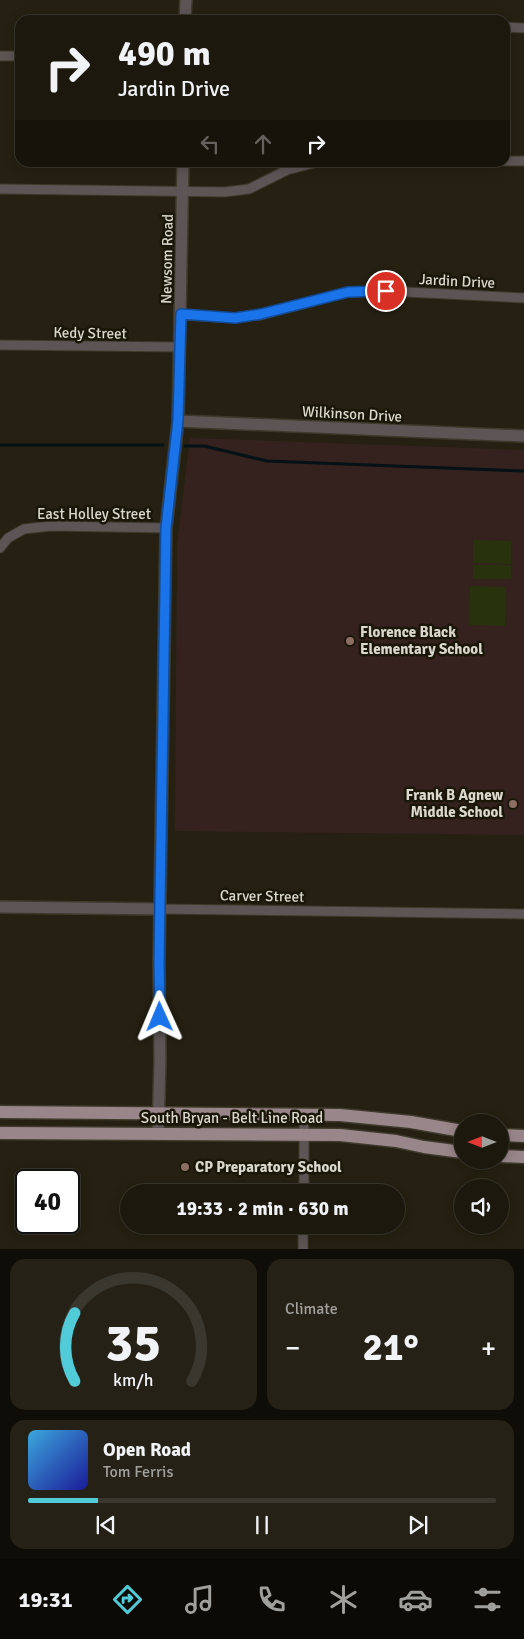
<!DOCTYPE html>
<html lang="en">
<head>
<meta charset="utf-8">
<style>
	body { margin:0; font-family:Signika,sans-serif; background:#252116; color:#f1f3f6; height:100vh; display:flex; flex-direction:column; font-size:19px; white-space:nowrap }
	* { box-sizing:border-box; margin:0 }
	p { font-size:16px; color:#a0a09d }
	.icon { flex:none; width:28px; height:28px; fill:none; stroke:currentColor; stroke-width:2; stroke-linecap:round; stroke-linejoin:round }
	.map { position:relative; height:1249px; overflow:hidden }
	.sheet { display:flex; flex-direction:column; gap:10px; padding:10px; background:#0f0d07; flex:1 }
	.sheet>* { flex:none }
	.top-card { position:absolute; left:15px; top:15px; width:495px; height:152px; border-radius:15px; box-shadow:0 2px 12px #0003,0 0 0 1px #3a372e; background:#1c180d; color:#f1f3f6; overflow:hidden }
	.needle { width:32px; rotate:270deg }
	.buttons { position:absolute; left:454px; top:1114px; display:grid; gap:10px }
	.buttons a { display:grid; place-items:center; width:55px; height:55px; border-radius:50%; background:#1c180d; box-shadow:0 2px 12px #0003,0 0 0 1px #3a372e; font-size:25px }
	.speed { position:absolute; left:15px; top:1169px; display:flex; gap:10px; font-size:25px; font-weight:700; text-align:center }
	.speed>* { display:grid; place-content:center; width:65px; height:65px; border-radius:50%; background:#1c180d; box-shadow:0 2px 12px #0003,0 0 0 1px #3a372e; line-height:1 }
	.speed .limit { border:2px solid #111; border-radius:8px; background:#fff; color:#111 }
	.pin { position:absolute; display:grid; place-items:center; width:42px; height:42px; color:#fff; margin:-21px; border:2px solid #fff; border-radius:50%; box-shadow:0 1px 5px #0007 }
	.me { position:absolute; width:55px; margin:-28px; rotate:359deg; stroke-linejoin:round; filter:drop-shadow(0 0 4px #0008) }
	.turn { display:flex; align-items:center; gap:18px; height:105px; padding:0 20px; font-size:22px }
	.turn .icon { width:65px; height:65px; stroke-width:2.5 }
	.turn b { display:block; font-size:35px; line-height:42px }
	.lanes { display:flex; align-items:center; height:48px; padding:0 20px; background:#0003; justify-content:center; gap:25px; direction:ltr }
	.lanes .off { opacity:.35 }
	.big { font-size:38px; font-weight:800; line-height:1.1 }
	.sheet .widget { flex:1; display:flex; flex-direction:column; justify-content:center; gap:8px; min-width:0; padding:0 18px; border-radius:15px; background:#252116 }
	.sheet .dial { align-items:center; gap:0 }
	.dial svg { height:130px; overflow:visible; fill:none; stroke:#3a372e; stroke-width:7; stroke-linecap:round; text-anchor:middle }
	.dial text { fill:#f1f3f6; stroke:none }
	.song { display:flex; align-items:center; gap:15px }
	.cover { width:60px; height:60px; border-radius:8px; background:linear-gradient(135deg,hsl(200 70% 55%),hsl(240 70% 35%)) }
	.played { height:5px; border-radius:2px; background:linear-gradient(90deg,#52cbd9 15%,#3a372e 15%) }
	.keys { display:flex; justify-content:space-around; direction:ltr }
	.heat { display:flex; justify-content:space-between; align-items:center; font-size:28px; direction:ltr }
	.sheet .tiles { flex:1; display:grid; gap:10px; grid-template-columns:1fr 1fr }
	.widget:last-child { grid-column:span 2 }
	.trip { position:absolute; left:120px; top:1184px; width:285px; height:50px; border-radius:25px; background:#1c180d; box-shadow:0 2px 12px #0003,0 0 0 1px #3a372e; font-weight:800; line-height:50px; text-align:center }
	.tabs { display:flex; height:80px; justify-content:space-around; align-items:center; background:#0b0a05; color:#a0a09d }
	.tabs .icon { width:35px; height:35px }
	.tabs .current { color:#52cbd9 }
	.tabs b { font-size:22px; color:#f1f3f6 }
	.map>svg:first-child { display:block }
	.education { fill:#35221e }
	.green { fill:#28330d }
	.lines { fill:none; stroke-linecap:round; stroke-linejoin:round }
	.stream { stroke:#041117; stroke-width:3 }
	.minor-casing { stroke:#3e3a2b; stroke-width:11 }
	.tertiary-casing { stroke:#3e3a2b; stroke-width:14 }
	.primary-casing { stroke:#3e3a2b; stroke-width:15 }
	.minor { stroke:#5d5455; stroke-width:9 }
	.tertiary { stroke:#5d5455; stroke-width:11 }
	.primary { stroke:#99868a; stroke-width:12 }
	.route-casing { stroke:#114b97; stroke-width:12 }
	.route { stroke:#1a73e8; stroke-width:9 }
	.education-dot { fill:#8d6e63; stroke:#1b1708; stroke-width:2 }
	.labels { text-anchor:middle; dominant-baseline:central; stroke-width:5; stroke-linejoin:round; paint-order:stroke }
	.street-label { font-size:15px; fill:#dbd8ce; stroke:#1b1708 }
	.poi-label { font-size:15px; font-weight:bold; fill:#dbd8ce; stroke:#1b1708; text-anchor:start }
</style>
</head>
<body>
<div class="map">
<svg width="524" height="1249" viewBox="0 0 524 1249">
	<rect width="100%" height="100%" fill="#252011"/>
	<path class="education" d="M 190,438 L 524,450 L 524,835 L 175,831 L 177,544 Z"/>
	<g class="green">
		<path d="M 473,540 L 511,541 L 511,564 L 473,563 Z"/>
		<rect x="473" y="565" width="38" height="14"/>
		<path d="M 470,586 L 506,587 L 505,626 L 469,625 Z"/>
	</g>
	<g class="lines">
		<g class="stream">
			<path d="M 0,445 L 163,445"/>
			<path d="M 185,446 L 204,446 L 267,461 L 524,471"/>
		</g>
		<g class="minor-casing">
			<g id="minor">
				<path d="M 316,20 L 323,20"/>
				<path d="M 505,27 L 524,28"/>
				<path d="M 0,56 L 20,56"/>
				<path d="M 505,161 L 524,161"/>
				<path d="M 0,189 L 225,192 L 249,189 L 287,170 L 318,162"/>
				<path d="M 181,315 L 235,318 L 261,315 L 348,292 L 386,291 L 524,298"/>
				<path d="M 0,345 L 180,347"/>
				<path d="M 0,548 L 8,538 L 24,529 L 51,526 L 166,528"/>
				<path d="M 160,909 L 524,914"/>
				<path d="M 304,1192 L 304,1114"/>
				<path d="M 303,1249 L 303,1225"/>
			</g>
		</g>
		<g class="tertiary-casing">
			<g id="tertiary">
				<path d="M 185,20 L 186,0"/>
				<path d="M 178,421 L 524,436"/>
				<path d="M 0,907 L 160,909"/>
				<path d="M 158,1134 L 160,1059 L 159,963 L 166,528 L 178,421 L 183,162"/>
			</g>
		</g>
		<g class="primary-casing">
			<g id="primary">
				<path d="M 0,1112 L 340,1115 L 411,1122 L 462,1131"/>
				<path d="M 0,1133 L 340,1135 L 396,1141 L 424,1147 L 462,1152"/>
				<path d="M 500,1135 L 524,1136"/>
				<path d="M 500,1156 L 524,1157"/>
			</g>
		</g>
		<use href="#minor" class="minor"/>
		<use href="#tertiary" class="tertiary"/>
		<use href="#primary" class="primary"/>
	</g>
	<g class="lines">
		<g class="route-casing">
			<path id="route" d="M 160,1017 L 159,963 L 166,528 L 178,420 L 181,314 L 235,318 L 261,314 L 348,292 L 386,291"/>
		</g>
		<use href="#route" class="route"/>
	</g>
	<g class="education-dot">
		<circle cx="350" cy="641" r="5"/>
		<circle cx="513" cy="804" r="5"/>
		<circle cx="185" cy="1167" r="5"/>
	</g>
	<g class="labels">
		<g class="street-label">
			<text transform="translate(167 259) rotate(-89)">Newsom Road</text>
			<text transform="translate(457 281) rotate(3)">Jardin Drive</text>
			<text transform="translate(90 333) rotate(1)">Kedy Street</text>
			<text transform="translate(352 414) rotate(3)">Wilkinson Drive</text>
			<text x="94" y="514">East Holley Street</text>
			<text transform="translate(262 896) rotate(1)">Carver Street</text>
			<text x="232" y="1118">South Bryan - Belt Line Road</text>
		</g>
		<g class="poi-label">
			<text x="360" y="632">Florence Black<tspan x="360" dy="17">Elementary School</tspan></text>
			<text x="503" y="795" text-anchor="end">Frank B Agnew<tspan x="503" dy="17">Middle School</tspan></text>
			<text x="195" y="1167">CP Preparatory School</text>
		</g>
	</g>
</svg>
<div class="buttons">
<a><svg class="needle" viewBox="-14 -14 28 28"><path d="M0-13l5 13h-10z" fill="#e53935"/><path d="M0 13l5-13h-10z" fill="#a0a09d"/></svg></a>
<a><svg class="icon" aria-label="sound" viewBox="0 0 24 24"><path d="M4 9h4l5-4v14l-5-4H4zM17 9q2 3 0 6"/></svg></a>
</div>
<div class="speed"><div class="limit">40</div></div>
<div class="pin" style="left:386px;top:291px;background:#d93025"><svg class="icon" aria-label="arrive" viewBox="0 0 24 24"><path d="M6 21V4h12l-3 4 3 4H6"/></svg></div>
<svg class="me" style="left:160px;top:1017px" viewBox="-20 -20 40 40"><path d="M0-17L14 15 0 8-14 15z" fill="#1a73e8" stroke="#fff" stroke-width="4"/></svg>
<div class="trip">19:33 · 2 min · 630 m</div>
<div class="top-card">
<div class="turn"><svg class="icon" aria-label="right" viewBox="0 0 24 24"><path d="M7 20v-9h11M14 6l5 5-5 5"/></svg><div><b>490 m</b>Jardin Drive</div></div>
<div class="lanes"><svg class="icon off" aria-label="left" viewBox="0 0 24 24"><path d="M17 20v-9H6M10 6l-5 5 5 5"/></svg><svg class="icon off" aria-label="ahead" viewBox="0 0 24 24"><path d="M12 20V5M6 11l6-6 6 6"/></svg><svg class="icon" aria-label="right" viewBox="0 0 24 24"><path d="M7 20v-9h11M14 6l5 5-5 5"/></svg></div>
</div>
</div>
<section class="sheet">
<div class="tiles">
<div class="widget dial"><svg viewBox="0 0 100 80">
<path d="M14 69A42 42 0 1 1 86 69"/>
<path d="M14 69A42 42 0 0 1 14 27" stroke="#52cbd9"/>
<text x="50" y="56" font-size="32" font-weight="700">35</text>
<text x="50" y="72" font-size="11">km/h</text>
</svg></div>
<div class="widget"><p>Climate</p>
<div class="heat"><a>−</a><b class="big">21°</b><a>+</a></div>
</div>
<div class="widget">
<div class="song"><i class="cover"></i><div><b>Open Road</b><p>Tom Ferris</p></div></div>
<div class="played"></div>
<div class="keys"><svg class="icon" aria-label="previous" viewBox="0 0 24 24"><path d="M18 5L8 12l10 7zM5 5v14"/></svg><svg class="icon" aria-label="pause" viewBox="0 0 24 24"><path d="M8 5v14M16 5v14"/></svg><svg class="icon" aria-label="next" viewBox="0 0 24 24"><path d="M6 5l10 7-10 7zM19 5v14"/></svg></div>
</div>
</div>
</section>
<nav class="tabs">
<b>19:31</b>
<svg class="icon current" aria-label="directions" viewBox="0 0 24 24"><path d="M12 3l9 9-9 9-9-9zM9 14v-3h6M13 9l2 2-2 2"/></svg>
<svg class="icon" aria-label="music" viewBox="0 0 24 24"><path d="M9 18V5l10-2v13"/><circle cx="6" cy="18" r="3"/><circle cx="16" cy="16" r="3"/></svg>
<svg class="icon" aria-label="phone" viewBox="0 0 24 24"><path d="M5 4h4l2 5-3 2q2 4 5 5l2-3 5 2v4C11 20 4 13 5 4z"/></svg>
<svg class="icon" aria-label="climate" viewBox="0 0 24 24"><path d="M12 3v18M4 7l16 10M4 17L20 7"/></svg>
<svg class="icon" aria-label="car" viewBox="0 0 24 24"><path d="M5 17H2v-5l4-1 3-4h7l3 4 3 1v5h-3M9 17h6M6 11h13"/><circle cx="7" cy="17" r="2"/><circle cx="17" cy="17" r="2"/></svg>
<svg class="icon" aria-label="filters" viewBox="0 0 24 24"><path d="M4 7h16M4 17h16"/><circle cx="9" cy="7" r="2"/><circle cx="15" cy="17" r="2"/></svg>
</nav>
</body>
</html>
